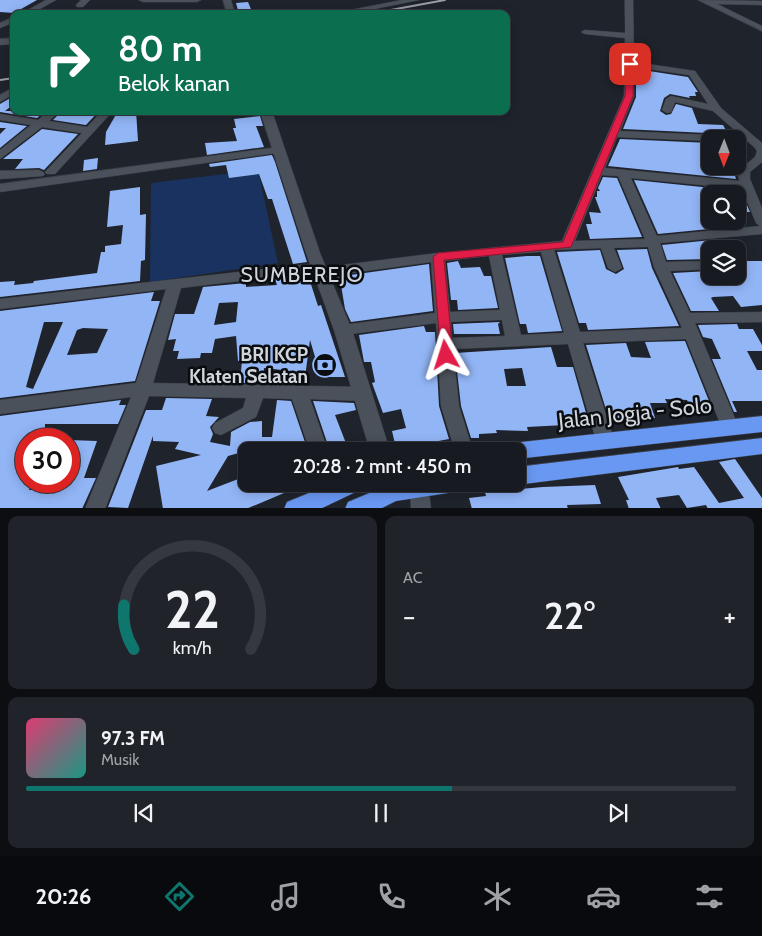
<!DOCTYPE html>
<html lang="id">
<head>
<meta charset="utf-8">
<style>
	body { margin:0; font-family:Cabin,sans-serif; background:#20232a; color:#f1f3f6; height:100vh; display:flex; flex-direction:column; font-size:19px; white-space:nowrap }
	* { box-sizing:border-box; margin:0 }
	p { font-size:16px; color:#9ea1a5 }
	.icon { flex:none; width:28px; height:28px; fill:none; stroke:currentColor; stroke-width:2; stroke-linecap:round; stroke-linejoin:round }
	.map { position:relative; height:508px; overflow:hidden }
	.panel { display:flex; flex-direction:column; gap:8px; padding:8px; background:#0d0e12; flex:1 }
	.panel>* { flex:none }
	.guide { position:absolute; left:10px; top:10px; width:500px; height:105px; border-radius:10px; box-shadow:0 2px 12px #0003,0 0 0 1px #36383f; background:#0b6e4f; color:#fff; overflow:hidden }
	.needle { width:32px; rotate:181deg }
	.fabs { position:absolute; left:701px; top:130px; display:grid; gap:10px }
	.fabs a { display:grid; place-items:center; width:45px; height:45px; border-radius:10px; background:#171a21; box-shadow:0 2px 12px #0003,0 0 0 1px #36383f; font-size:25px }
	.speed { position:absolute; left:15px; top:428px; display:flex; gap:10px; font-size:25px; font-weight:700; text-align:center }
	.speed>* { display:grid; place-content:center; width:65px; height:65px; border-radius:50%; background:#171a21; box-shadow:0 2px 12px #0003,0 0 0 1px #36383f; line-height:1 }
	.speed .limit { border:8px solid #d22; background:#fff; color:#111 }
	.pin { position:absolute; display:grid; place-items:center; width:42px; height:42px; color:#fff; margin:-21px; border-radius:10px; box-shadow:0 2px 8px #0006 }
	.me { position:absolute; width:55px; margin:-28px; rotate:354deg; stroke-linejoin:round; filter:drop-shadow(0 0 4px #0008) }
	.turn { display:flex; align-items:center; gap:18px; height:105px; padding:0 25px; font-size:22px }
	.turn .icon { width:65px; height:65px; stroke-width:2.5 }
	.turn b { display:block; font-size:35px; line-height:42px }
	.big { font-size:38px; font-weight:600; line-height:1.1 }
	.panel .tile { flex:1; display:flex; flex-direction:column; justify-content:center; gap:8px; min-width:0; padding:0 18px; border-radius:10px; background:#20232a }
	.panel .dial { align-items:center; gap:0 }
	.dial svg { height:130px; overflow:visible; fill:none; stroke:#36383f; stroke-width:7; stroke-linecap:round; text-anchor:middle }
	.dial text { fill:#f1f3f6; stroke:none }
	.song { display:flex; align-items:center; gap:15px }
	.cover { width:60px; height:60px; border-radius:8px; background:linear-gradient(135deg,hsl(340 70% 55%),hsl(170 70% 35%)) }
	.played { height:5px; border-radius:2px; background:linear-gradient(90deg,#0f766e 60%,#36383f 60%) }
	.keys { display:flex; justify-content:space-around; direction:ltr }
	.heat { display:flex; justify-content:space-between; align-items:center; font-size:28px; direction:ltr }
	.panel .tiles { flex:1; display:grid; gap:8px; grid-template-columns:1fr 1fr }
	.tile:last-child { grid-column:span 2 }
	.trip { position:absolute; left:238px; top:442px; width:288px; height:50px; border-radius:10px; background:#171a21; box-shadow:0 2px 12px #0003,0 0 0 1px #36383f; font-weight:600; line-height:50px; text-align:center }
	.tabs { display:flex; height:80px; justify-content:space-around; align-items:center; background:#090a0d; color:#9ea1a5 }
	.tabs .icon { width:35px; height:35px }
	.tabs .active { color:#0f766e }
	.tabs b { font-size:22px; color:#f1f3f6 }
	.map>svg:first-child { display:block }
	.green { fill:#1a3260 }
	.building { fill:#92b5f6; fill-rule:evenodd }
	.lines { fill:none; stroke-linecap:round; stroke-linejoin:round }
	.street-casing { stroke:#3c4047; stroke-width:1 }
	.secondary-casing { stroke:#3c4047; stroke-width:1 }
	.highway-casing { stroke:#3c4047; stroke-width:1 }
	.street { fill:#4b515a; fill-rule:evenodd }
	.secondary { fill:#4b515a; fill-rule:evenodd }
	.highway { fill:#6998f2; fill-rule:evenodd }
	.rail { stroke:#9a9da4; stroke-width:2 }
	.route { fill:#e11d48; stroke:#92132f }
	.labels { text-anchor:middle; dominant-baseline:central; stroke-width:5; stroke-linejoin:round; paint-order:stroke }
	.poi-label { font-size:19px; font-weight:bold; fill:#d1d4da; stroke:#0a0d10; text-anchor:end }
	.quarter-label { font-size:21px; letter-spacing:1px; fill:#d1d4da; stroke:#0a0d10 }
	.near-street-label { font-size:22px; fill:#d1d4da; stroke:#0a0d10 }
</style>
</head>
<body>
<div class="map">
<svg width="762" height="509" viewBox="0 0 762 509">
	<rect width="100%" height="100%" fill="#1f232c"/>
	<path class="green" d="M 258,170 L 278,263 L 150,282 L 151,183 Z"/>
	<g class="building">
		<path d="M 0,0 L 37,0 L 14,13 L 0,12 Z"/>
		<path d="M 248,2 L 253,14 L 239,14 L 236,3 Z"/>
		<path d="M 636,69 L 688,77 L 698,92 L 695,92 L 696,96 L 689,96 L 690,98 L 670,94 L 664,98 L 660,111 L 666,115 L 671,114 L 676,104 L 692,108 L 698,124 L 723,125 L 728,134 L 623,129 L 636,97 Z"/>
		<path d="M 14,96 L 14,104 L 5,111 L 45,111 L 37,118 L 0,112 L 0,104 Z"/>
		<path d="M 85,111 L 99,111 L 86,125 L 53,120 L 61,112 L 82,114 Z"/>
		<path d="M 118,111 L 136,111 L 138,141 L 105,145 L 106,132 Z"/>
		<path d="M 260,116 L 263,126 L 256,126 L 264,147 L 207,155 L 205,143 L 237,141 L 233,128 L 236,128 L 234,119 Z"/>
		<path d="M 0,122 L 27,126 L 0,148 L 0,134 L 6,128 L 0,128 Z"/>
		<path d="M 42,129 L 78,134 L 44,170 L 39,168 L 15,169 L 23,159 L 3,159 Z"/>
		<path d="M 620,139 L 710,143 L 710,166 L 732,166 L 736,179 L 608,166 Z"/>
		<path d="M 272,155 L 275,162 L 307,262 L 293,264 L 272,199 L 268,199 L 259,174 L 229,178 L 226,165 L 210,167 L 209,164 Z"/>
		<path d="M 98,158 L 97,169 L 111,167 L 83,171 L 84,160 Z"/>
		<path d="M 603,177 L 617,178 L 642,237 L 590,239 L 586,224 L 592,224 L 589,212 L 601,213 L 595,197 L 597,197 L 597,191 L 600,191 L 598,188 Z"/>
		<path d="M 634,180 L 741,191 L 750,212 L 738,212 L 738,194 L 710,194 L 709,229 L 658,234 Z"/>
		<path d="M 140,187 L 140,215 L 146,214 L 145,260 L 141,261 L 140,281 L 0,297 L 0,282 L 15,281 L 14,285 L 33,283 L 34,281 L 97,273 L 101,252 L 105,252 L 105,246 L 121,244 L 123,225 L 107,227 L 110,191 Z"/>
		<path d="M 712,240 L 719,249 L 710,249 L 710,259 L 667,260 L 662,245 Z"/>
		<path d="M 647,249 L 652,268 L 679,326 L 588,330 L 586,323 L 579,323 L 557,252 L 600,250 L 606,269 L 616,274 L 624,269 L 617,250 Z"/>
		<path d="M 527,256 L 540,256 L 562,331 L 528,333 L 526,324 L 520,324 L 505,258 Z"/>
		<path d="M 458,261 L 461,268 L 480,267 L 484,276 L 491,276 L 498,308 L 458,310 L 457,300 L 451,300 L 447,263 Z"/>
		<path d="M 738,261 L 762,261 L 762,305 L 741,307 L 733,296 L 713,297 L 711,298 L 719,311 L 691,311 L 673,273 L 710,271 L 710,276 L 738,276 Z"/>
		<path d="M 429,264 L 433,311 L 351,322 L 345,309 L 341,285 L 338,285 L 336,277 Z"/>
		<path d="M 308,275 L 318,306 L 321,305 L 345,377 L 321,377 L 310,340 L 305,377 L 281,377 L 282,370 L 264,368 L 263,383 L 240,383 L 242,360 L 238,361 L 236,336 L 215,339 L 212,353 L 201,353 L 200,358 L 177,359 L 179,351 L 173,351 L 176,339 L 168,340 L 175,314 L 194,314 L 203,287 L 246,283 L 246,287 L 277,285 L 275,279 ZM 238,302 L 236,322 L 214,325 L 219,303 Z"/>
		<path d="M 154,292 L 151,301 L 160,301 L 135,381 L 0,398 L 0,311 ZM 44,322 L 63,322 L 33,389 L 26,387 ZM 83,328 L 108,329 L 97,353 L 67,355 L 77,330 Z"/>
		<path d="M 500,322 L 498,324 L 500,334 L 454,334 L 453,324 Z"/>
		<path d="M 737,324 L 739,329 L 753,329 L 762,345 L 762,351 L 747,351 L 757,370 L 762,370 L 762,401 L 732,401 L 737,412 L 734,412 L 712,359 L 721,359 L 712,339 L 703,337 L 698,325 Z"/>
		<path d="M 424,326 L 426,332 L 435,332 L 439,406 L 449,439 L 428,443 L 427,441 L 395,444 L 392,431 L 406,428 L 401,409 L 383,413 L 372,383 L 375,382 L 371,362 L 364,362 L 359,335 Z"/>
		<path d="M 685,341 L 713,411 L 692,411 L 687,400 L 665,399 L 667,403 L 650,403 L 655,418 L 609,419 L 586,345 L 626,343 L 631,357 L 651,358 L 645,342 Z"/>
		<path d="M 551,347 L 557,367 L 573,367 L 588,420 L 563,420 L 565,425 L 527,427 L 528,431 L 496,430 L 497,433 L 479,434 L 479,438 L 471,438 L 461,406 L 455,353 ZM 522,368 L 526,386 L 507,386 L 504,369 Z"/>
		<path d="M 166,398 L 212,399 L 206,416 L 219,417 L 210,427 L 213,434 L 210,442 L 230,446 L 231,432 L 250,422 L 262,421 L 262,437 L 272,437 L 277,400 L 291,401 L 308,451 L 246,451 L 228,456 L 207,491 L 246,476 L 246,484 L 303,485 L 246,509 L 163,509 L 156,466 L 201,455 L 175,449 L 179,442 L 153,441 L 153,436 L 128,508 L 108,507 L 146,410 L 162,410 Z"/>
		<path d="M 121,400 L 119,405 L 126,405 L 118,424 L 45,424 L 45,430 L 36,433 L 33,439 L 26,439 L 26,481 L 32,481 L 29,490 L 55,489 L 59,481 L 69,481 L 69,440 L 97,441 L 84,478 L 96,478 L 82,509 L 0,509 L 0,416 Z"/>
		<path d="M 313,401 L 354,403 L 356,410 L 335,415 L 349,451 L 330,451 Z"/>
		<path d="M 735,459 L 762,498 L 762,509 L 708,509 L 706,505 L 687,508 L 679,495 L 656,498 L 661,509 L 629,509 L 626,500 L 629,500 L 618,477 L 678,467 L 679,469 L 694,467 L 719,503 L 744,498 L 719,462 Z"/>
		<path d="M 595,485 L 601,504 L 567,505 L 568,509 L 472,509 L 469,498 L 486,496 L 485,492 L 543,487 Z"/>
	</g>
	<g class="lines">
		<g class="street-casing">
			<g id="street">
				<path d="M 46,0 L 56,0 L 31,14 L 21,14 Z"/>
				<path d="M 81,0 L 90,0 L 83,7 L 77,7 L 76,5 Z"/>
				<path d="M 139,0 L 201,0 L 197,2 L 143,2 Z"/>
				<path d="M 402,0 L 419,0 L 349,14 L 330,14 Z"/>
				<path d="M 625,0 L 633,0 L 634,62 L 695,71 L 721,108 L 762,143 L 762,162 L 750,172 L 750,179 L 762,208 L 762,234 L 660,243 L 666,262 L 710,261 L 710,269 L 670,271 L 690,313 L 762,312 L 762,322 L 695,323 L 739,428 L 736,433 L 730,435 L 724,433 L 686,339 L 583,343 L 614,440 L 611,445 L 605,448 L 599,445 L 596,440 L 568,344 L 453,349 L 459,406 L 473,451 L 455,451 L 441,406 L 436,323 L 343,335 L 337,334 L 335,330 L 337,326 L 343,325 L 435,313 L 431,262 L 321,277 L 314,272 L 181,288 L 153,383 L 363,387 L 369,389 L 372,394 L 369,399 L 363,401 L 310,399 L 328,451 L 310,451 L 292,399 L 263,398 L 256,417 L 221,435 L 215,433 L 212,428 L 215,423 L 243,408 L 246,398 L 149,396 L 105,509 L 85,509 L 131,397 L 0,414 L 0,400 L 136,383 L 166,289 L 0,309 L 0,299 L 319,263 L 326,267 L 438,253 L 562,241 L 624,96 L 625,38 L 585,34 L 581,32 L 585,30 L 625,33 ZM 634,67 L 689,75 L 708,104 L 671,96 L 666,99 L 662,110 L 667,113 L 671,112 L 675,102 L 713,111 L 754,147 L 757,151 L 755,157 L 738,171 L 739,181 L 605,168 L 617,137 L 710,141 L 710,139 L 736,139 L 731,136 L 620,131 L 634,96 ZM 602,175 L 618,176 L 645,239 L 575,241 ZM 631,178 L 742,189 L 756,223 L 760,226 L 657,236 ZM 648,247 L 654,267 L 682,328 L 580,332 L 554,250 L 601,248 L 608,268 L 615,272 L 622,268 L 614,248 ZM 541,252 L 564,333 L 521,335 L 502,255 ZM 489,256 L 500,310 L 450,312 L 445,261 ZM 502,320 L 505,336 L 452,338 L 451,322 Z"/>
				<path d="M 698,0 L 762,1 L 762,5 L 717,4 L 762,26 L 762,31 Z"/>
				<path d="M 14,17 L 14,22 L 0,28 L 0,23 Z"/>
				<path d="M 14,38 L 14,44 L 0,45 L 0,39 Z"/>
				<path d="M 14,87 L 14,94 L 0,102 L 0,95 Z"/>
				<path d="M 48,111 L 60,111 L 49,121 L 87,127 L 102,111 L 113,111 L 55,174 L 47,174 L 45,172 L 82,133 L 42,127 L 0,159 L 0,150 L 31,125 L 0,120 L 0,114 L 38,120 Z"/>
				<path d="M 279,147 L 283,148 L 283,152 L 0,192 L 0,184 Z"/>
				<path d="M 39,170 L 43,172 L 45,174 L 43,176 L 0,179 L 0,171 Z"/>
				<path d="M 412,484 L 428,484 L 431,509 L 411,509 L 410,488 Z"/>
			</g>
		</g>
		<g class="secondary-casing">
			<g id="secondary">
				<path d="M 223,0 L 231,0 L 235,14 L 227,14 Z"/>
				<path d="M 260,111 L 272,111 L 320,253 L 352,330 L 390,451 L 370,451 L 334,330 L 306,253 Z"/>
			</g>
		</g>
		<g class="highway-casing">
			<g id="highway">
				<path d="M 762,416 L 762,432 L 516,459 L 516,451 L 502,451 L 505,445 L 512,443 Z"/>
				<path d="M 762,438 L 762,454 L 516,485 L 513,484 L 516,484 L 516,467 Z"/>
				<path d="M 331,484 L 364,484 L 360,490 L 320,509 L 284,509 L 287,502 Z"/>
				<path d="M 391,484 L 459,484 L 455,490 L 448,493 L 396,501 L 380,509 L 345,509 L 348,502 Z"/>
			</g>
		</g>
		<use href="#street" class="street"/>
		<use href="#secondary" class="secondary"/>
		<use href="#highway" class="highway"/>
		<g class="rail">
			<path d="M 369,14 L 445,0"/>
			<path d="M 0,80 L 14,78"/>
		</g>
	</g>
	<path class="route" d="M 630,62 L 634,64 L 633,96 L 571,247 L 444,260 L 453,355 L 446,360 L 441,358 L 433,257 L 438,253 L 563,242 L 625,96 L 626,64 Z"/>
	<defs>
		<g id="bank-ring" transform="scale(1.25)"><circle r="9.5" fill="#0a0d10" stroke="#92b7fd" stroke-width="1.5"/><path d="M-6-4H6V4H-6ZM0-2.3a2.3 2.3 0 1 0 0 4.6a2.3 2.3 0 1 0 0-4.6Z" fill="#92b7fd"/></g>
	</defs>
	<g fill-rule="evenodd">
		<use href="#bank-ring" x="325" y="365"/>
	</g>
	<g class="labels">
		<g class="poi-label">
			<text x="308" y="354">BRI KCP<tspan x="308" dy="22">Klaten Selatan</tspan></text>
		</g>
		<g class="quarter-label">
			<text x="302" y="274">SUMBEREJO</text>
		</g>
		<g class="near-street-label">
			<text transform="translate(635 413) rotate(-6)">Jalan Jogja - Solo</text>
		</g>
	</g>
</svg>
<div class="fabs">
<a><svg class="needle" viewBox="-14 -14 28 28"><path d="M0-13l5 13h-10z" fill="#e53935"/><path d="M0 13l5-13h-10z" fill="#9ea1a5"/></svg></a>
<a><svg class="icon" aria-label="search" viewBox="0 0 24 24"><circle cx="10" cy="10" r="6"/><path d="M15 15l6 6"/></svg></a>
<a><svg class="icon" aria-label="layers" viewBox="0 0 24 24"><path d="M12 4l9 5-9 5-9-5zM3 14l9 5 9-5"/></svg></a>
</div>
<div class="speed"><div class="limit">30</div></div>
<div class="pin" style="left:630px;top:64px;background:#d93025"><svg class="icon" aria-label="arrive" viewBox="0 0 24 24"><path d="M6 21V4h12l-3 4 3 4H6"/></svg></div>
<svg class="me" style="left:446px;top:355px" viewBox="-20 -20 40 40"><path d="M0-17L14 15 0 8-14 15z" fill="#e11d48" stroke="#fff" stroke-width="4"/></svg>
<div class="trip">20:28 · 2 mnt · 450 m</div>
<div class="guide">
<div class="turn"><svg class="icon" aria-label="right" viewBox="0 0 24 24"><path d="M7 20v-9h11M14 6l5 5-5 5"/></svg><div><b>80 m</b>Belok kanan</div></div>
</div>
</div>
<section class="panel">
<div class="tiles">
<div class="tile dial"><svg viewBox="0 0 100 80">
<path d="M14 69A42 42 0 1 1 86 69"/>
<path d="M14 69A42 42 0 0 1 8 42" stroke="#0f766e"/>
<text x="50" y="56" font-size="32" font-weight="700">22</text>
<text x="50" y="72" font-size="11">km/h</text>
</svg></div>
<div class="tile"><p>AC</p>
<div class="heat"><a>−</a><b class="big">22°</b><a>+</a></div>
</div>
<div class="tile">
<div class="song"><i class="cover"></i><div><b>97.3 FM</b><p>Musik</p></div></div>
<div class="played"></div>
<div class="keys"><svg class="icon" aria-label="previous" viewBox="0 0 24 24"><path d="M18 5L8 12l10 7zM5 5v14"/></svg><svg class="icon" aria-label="pause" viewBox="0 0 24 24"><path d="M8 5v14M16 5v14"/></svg><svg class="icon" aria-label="next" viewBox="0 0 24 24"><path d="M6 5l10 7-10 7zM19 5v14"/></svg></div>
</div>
</div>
</section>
<nav class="tabs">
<b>20:26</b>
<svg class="icon active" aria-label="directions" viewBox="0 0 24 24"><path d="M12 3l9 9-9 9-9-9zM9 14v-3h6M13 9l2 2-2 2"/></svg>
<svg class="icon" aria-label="music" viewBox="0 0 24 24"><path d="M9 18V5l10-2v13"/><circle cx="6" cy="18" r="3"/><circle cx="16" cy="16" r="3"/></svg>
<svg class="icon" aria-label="phone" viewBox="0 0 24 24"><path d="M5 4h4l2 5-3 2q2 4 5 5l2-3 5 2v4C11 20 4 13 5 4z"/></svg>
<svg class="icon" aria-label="climate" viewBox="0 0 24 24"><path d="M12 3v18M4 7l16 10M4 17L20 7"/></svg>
<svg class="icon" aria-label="car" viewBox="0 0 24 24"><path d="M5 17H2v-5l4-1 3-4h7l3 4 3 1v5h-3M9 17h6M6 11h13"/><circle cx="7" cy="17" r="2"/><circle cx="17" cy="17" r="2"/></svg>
<svg class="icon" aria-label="filters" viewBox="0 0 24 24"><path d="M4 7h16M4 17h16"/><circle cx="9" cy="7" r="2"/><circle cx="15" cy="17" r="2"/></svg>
</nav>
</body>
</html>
